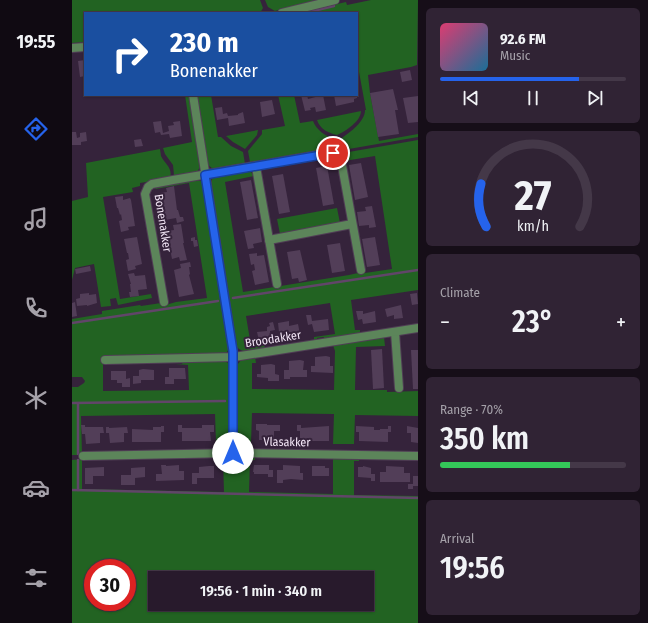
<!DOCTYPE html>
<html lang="en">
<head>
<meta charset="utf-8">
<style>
	body { margin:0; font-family:"Fira Sans Condensed",sans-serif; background:#302334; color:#f1f3f6; height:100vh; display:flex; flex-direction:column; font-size:15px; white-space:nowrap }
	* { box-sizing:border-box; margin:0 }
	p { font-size:13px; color:#a5a1a9 }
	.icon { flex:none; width:22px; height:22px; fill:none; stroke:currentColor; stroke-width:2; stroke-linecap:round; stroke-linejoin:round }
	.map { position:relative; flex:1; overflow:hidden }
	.sheet { display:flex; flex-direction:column; gap:8px; padding:8px; background:#160e18; width:230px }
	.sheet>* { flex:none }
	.top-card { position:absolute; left:12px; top:12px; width:274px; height:84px; border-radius:0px; box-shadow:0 1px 3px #0004,0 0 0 1px #443848; background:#1a4fa0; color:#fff; overflow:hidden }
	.speed { position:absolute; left:12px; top:559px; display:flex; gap:8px; font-size:20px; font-weight:700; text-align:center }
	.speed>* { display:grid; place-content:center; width:52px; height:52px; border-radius:50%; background:#281a2c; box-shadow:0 1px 3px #0004,0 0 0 1px #443848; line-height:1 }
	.speed .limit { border:6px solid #d22; background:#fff; color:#111 }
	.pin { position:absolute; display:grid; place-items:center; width:34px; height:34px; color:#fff; margin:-17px; border:2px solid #fff; border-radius:50%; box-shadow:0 1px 4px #0007 }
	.me { position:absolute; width:44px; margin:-22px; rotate:0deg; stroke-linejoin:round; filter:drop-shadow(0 0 3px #0008) }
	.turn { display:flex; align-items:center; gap:14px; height:84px; padding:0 20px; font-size:18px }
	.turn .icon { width:52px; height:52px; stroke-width:2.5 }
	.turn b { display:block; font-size:28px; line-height:34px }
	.big { font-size:30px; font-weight:600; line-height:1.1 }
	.sheet .tile { flex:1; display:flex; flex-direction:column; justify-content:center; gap:6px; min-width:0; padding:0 14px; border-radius:6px; background:#302334 }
	.sheet .dial { align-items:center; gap:0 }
	.dial svg { height:104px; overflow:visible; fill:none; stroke:#443848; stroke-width:7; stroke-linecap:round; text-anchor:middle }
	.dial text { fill:#f1f3f6; stroke:none }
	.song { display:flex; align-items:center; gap:12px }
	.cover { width:48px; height:48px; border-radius:6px; background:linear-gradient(135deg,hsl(340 70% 55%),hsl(200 70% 35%)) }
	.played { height:4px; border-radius:2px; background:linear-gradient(90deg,#2563eb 75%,#443848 75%) }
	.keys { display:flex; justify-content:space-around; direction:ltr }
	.heat { display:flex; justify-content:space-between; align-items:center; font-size:22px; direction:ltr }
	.charge { height:6px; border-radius:3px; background:linear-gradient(90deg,#34c759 70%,#443848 0) }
	.trip { position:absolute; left:76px; top:571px; width:226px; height:40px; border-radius:0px; background:#281a2c; box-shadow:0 1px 3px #0004,0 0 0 1px #443848; font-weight:600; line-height:40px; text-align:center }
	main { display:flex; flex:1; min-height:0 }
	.tabs { display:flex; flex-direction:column; width:72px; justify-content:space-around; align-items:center; background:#100a12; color:#a5a1a9 }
	.tabs .icon { width:28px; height:28px }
	.tabs .active { color:#2563eb }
	.tabs b { font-size:18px; color:#f1f3f6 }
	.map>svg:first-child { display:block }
	.green { fill:#226322; fill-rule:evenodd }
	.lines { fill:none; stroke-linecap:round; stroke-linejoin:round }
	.stream { stroke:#614569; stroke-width:2.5 }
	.building { fill:#523e58 }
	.minor-casing { stroke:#503e55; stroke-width:10 }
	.minor { stroke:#5c855a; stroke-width:8 }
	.route-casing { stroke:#184099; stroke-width:10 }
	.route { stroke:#2563eb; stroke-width:7 }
	.labels { text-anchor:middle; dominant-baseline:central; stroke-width:4; stroke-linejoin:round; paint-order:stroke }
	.street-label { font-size:12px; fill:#f3e6f6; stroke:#35233b }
</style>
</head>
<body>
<main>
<nav class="tabs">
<b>19:55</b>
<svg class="icon active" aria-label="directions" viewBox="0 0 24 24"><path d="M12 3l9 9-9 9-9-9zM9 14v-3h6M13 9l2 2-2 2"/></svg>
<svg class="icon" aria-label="music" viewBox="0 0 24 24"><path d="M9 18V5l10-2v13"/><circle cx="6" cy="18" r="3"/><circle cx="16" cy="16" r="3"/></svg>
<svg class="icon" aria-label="phone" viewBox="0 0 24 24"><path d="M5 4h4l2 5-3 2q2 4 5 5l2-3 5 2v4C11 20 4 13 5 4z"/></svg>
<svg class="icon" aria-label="climate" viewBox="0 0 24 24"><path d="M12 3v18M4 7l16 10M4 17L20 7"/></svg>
<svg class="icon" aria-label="car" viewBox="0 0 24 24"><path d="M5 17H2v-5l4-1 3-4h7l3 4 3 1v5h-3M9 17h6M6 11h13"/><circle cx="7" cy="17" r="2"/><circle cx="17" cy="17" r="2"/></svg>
<svg class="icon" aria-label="filters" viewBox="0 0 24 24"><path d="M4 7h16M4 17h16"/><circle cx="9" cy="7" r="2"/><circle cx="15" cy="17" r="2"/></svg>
</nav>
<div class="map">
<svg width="346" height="623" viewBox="0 0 346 623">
	<rect width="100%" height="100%" fill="#35233b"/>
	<g class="green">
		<path d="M 0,0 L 188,0 L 191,8 L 188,13 L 13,13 L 13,42 L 0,43 Z"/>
		<path d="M 193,0 L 245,0 L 203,11 L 196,7 Z"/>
		<path d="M 299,0 L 346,0 L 345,65 L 339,67 L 296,75 L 298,93 L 307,141 L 346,134 L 346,137 L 271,150 L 270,138 C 278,132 293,122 293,110 L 294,110 L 285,61 L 285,13 L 276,13 L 276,11 L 268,13 L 226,13 L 274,2 L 275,5 Z"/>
		<path d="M 113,95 L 118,95 L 128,167 L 125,172 L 105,177 L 102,175 L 101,165 L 93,154 L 91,148 L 120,142 Z"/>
		<path d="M 124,95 L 139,95 L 146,137 L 149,137 L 159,146 L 171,152 L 173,164 L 141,169 L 135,164 Z"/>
		<path d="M 206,95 L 222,95 L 228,123 L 241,121 C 245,131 253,135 263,140 L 264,145 L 262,149 L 224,156 L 178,162 L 176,151 L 190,134 L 190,130 L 213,126 Z"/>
		<path d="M 289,111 C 289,121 274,131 265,135 C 256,133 248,129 245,120 Z"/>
		<path d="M 186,130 L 185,135 L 173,149 L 161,142 L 154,136 Z"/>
		<path d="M 346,140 L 346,290 L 279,300 L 283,330 L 288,330 L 288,334 L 252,340 L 252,337 L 245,338 L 245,341 L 242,341 L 242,337 L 263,334 L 258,303 L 174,316 L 179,346 L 193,345 L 193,349 C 182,350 169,356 163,344 L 139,183 L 140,179 L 144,177 L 176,171 C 179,172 181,173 182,176 L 153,182 L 171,292 L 277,275 L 286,273 L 293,273 L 320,269 L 303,156 L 272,161 L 271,153 Z"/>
		<path d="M 88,149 C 88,149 89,155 89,156 C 93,164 101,168 98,178 L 68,183 L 68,186 L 60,188 L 61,192 L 31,197 L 48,299 L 79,294 L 80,298 L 46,305 L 44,298 L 38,299 L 39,306 L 29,307 L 22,264 L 3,268 L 0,280 L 0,201 L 16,197 L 14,163 Z"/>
		<path d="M 123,180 L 129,181 L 132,184 L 157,348 L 154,354 L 31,358 L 31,391 L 117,390 L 116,365 L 103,364 L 110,364 L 111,361 L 153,361 L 159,365 L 158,443 L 144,443 L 143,414 L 9,416 L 10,455 L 0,455 L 0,387 L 6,387 L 12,383 L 13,381 L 10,377 L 0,377 L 0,319 L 30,314 L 30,311 L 68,305 L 69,306 L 89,303 L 90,306 L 104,302 L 135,298 L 117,183 L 84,189 L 83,187 Z"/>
		<path d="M 265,208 L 268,223 L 208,234 L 205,219 Z"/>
		<path d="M 312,337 L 313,346 L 284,347 L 283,390 L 315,390 L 315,392 L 346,391 L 346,416 L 283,415 L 282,444 L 261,444 L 262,414 L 180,413 L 179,443 L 164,443 L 165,365 L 170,359 L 183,357 L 184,363 L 180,363 L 180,389 L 262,390 L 263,351 L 261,345 Z"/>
		<path d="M 145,457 L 183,457 L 183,460 L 178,460 L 177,492 L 261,494 L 261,458 L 287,458 L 287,461 L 282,461 L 282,495 L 346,496 L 346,623 L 0,623 L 0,460 L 10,459 L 10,489 L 152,492 L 151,460 L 145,460 ZM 21,568 L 55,568 L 55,602 L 21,602 ZM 83,578 L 295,578 L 295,604 L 83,604 Z"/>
	</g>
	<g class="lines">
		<g class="stream">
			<path d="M 233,13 L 262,6"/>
			<path d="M 161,298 L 346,270"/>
			<path d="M 0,323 L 146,301"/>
			<path d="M 0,403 L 153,401"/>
			<path d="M 6,454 L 6,403"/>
			<path d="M 0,490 L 346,498"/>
			<path d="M 6,490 L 6,460"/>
		</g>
	</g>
	<g class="building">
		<path d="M 13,60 L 13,76 L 8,77 L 6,61 Z"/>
		<path d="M 338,70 L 340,80 L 330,82 L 328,72 Z"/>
		<path d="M 321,89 L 326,110 L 323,110 L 327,134 L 306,137 L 298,93 Z"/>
		<path d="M 229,95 L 235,95 L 236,99 L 251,95 L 254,110 L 244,112 L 243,107 L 238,108 L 239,110 L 233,111 Z"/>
		<path d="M 262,95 L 285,95 L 285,98 L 282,99 L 282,102 L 264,106 Z"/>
		<path d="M 346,96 L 346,122 L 336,123 L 331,98 Z"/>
		<path d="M 200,100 L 203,114 L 190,117 L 188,102 Z"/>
		<path d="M 150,107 L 151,114 L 155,113 L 156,116 L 166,115 L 166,114 L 171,112 L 173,123 L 157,126 L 156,118 L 145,120 L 143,108 Z"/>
		<path d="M 89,121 L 91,133 L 97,131 L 96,126 L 102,125 L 101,122 L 108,121 L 110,136 L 98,138 L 97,134 L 89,135 L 88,132 L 83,133 L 81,122 Z"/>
		<path d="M 0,132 L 4,132 L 5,138 L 8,137 L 8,133 L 14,132 L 15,141 L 9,142 L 9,145 L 0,145 Z"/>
		<path d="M 69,139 L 71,146 L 63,147 L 62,140 Z"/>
		<path d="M 289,163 L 296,197 L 283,200 L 277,165 Z"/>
		<path d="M 255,166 L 262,204 L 251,206 L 244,168 Z"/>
		<path d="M 211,174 L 218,212 L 207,214 L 200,176 Z"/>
		<path d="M 179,180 L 186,218 L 175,220 L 168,182 Z"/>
		<path d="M 102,186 L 105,210 L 106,210 L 108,217 L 111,217 L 112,221 L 105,223 L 104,218 L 93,220 L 88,193 L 95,192 L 94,188 Z"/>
		<path d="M 51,196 L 51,200 L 58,198 L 59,200 L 63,226 L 56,227 L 57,230 L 49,232 L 47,221 L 50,220 L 49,214 L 48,215 L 46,208 L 45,208 L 43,197 Z"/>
		<path d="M 300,206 L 304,227 L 297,228 L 297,225 L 287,226 L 285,212 L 294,211 L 293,207 Z"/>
		<path d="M 109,224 L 112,243 L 111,243 L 115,260 L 108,261 L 107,257 L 100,259 L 95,233 L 95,231 L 102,230 L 101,225 Z"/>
		<path d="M 188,228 L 190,242 L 181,244 L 182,248 L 176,249 L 172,231 Z"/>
		<path d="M 65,237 L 70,264 L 63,266 L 64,269 L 56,271 L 54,260 L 57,259 L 56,253 L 55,253 L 52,239 Z"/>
		<path d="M 123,237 L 123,240 L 125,240 L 126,246 L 122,247 L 121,241 L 119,241 L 119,238 Z"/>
		<path d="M 303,237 L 308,265 L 295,267 L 290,239 Z"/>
		<path d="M 268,243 L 273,271 L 260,273 L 255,245 Z"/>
		<path d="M 228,250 L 235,280 L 227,282 L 226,278 L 220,279 L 215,252 Z"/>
		<path d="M 185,253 L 185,256 L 192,255 L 197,282 L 183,285 L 180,271 L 183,270 L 182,264 L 179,265 L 177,254 Z"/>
		<path d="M 118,262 L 119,267 L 117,267 L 118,274 L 117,275 L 122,294 L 107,297 L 102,270 L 109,268 L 108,264 Z"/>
		<path d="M 18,266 L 19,271 L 4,274 L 3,269 Z"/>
		<path d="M 62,273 L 63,276 L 73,275 L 75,289 L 66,290 L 67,296 L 58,297 L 57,292 L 59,292 L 58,284 L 59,284 L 56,274 Z"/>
		<path d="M 17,293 L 17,295 L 24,294 L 25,303 L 15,306 L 15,305 L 5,306 L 4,299 L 8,298 L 8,294 Z"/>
		<path d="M 345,293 L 346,304 L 340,305 L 338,294 Z"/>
		<path d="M 3,302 L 5,316 L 0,317 L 0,303 Z"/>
		<path d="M 329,305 L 331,318 L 322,319 L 322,315 L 315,317 L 313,309 Z"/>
		<path d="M 284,311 L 291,311 L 291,314 L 303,311 L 304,322 L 291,324 L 290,319 L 286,320 Z"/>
		<path d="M 234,315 L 239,315 L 240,321 L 256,319 L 257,330 L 242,332 L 240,324 L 236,325 Z"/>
		<path d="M 217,321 L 217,326 L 226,324 L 228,334 L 213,336 L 212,331 L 207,332 L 206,323 Z"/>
		<path d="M 201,322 L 203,330 L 198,331 L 199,339 L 187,341 L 185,332 L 195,331 L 195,327 L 198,326 L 197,323 Z"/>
		<path d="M 310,349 L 312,388 L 301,389 L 299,350 Z"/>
		<path d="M 339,350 L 346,350 L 346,389 L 341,389 Z"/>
		<path d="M 254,356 L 258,357 L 258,366 L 261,366 L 261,373 L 239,372 L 239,366 L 243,366 L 243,357 Z"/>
		<path d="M 228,360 L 232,361 L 231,370 L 235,370 L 235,377 L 218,377 L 218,379 L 212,379 L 212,370 L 217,370 L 217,361 Z"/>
		<path d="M 199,364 L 203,365 L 203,374 L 207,375 L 207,381 L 196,381 L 196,378 L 185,377 L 185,374 L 189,374 L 189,365 Z"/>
		<path d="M 97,368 L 113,368 L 114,379 L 102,379 L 102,384 L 93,384 L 93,377 L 97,377 Z"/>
		<path d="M 71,369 L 82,370 L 82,380 L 69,380 L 69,383 L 61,384 L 61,376 L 67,376 L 67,370 Z"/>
		<path d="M 39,371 L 54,371 L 54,379 L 58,378 L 58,387 L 50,387 L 50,383 L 45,383 L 45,380 L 39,380 Z"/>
		<path d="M 184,424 L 195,424 L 195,425 L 208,425 L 208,431 L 202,431 L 202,440 L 187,440 L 187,431 L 184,430 Z"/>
		<path d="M 9,425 L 13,425 L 13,427 L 31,427 L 32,433 L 28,433 L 28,443 L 14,444 L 13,434 L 10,434 Z"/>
		<path d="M 106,425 L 110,425 L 110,428 L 130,428 L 130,425 L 142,425 L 142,432 L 138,432 L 139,441 L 110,441 L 110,432 L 106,432 Z"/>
		<path d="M 225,425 L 229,425 L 229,428 L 257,426 L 257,441 L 228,441 L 228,431 L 225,431 Z"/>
		<path d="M 89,426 L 92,426 L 92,432 L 89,432 L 89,442 L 60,442 L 60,429 L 81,430 L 81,427 L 89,427 Z"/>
		<path d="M 284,426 L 302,427 L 302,430 L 308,430 L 308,429 L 316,429 L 316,426 L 319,426 L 319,432 L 316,432 L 316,442 L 287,441 L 287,432 L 284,432 Z"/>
		<path d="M 335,426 L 346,428 L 346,443 L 339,442 L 339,433 L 335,433 Z"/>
		<path d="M 34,427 L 37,427 L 37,428 L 55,427 L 56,433 L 52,433 L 52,442 L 38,443 L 37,433 L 34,433 Z"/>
		<path d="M 89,465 L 94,465 L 94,466 L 107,465 L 107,471 L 112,471 L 112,480 L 84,481 L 84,474 L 90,474 Z"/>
		<path d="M 182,465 L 197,465 L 197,470 L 201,470 L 201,477 L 196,477 L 196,474 L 182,474 L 182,472 L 181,472 Z"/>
		<path d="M 211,465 L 228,466 L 228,473 L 231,473 L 231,480 L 219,479 L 211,480 L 211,483 L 205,483 L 205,470 L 211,470 Z"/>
		<path d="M 137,466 L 142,466 L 142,478 L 125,478 L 125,484 L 120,484 L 120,473 L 127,473 L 127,467 Z"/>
		<path d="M 240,466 L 253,466 L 253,468 L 257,468 L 257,476 L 240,476 Z"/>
		<path d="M 291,466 L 299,468 L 299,474 L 303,474 L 303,481 L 299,481 L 299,478 L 286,477 L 286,467 L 291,467 Z"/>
		<path d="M 314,466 L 332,467 L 332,473 L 338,473 L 338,482 L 308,482 L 308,472 L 314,472 Z"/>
		<path d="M 32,467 L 32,476 L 21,476 L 21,484 L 13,484 L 13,468 Z"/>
		<path d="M 73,467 L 73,477 L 63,478 L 63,485 L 49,485 L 49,475 L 59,475 L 59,468 Z"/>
		<path d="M 341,476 L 346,476 L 346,486 L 341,486 L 341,489 L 336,489 L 336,484 L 341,484 Z"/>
	</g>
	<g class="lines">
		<g class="minor-casing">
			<g id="minor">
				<path d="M 210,13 L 263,0"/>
				<path d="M 0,48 L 13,47"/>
				<path d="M 121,95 L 161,351 L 161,453"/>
				<path d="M 184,167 L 205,284"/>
				<path d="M 197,240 L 280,224"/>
				<path d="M 92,302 L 73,194 L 76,187 L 80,184 L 101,180 L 257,153 L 263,154 L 269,160 L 289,270"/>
				<path d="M 323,332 L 327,388"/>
				<path d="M 33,360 L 162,357 L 346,328"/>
				<path d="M 11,456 L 161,453 L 346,456"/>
			</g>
		</g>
		<use href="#minor" class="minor"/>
	</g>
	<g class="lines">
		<g class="route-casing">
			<path id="route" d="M 161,453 L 161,351 L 133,175 L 261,153"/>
		</g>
		<use href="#route" class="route"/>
	</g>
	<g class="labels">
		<g class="street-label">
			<text transform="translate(91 223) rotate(81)">Bonenakker</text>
			<text transform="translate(201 339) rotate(-9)">Broodakker</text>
			<text transform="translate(215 442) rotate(1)">Vlasakker</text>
		</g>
	</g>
</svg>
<div class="speed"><div class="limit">30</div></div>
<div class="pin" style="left:261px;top:153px;background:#d93025"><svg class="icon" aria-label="arrive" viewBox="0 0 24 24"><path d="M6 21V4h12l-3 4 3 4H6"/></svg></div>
<svg class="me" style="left:161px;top:453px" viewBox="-20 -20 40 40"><circle r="19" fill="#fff"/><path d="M0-13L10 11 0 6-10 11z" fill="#2563eb"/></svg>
<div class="trip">19:56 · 1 min · 340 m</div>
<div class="top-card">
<div class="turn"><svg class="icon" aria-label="right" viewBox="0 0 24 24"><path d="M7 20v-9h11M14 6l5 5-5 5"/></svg><div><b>230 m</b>Bonenakker</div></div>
</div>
</div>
<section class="sheet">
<div class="tile">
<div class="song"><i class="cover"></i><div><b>92.6 FM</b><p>Music</p></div></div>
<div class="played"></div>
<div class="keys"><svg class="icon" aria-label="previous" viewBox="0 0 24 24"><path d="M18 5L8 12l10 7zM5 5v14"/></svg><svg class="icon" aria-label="pause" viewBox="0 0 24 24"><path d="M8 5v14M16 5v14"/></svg><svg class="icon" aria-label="next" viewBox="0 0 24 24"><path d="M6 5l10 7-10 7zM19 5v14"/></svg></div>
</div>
<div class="tile dial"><svg viewBox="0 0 100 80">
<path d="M14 69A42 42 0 1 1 86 69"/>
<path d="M14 69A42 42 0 0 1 10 36" stroke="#2563eb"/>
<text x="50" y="56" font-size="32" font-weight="700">27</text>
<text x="50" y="72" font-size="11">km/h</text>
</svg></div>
<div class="tile"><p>Climate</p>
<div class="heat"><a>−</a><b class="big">23°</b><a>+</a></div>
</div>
<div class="tile"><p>Range · 70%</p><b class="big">350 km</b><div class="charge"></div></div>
<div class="tile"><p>Arrival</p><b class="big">19:56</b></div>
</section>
</main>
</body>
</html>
